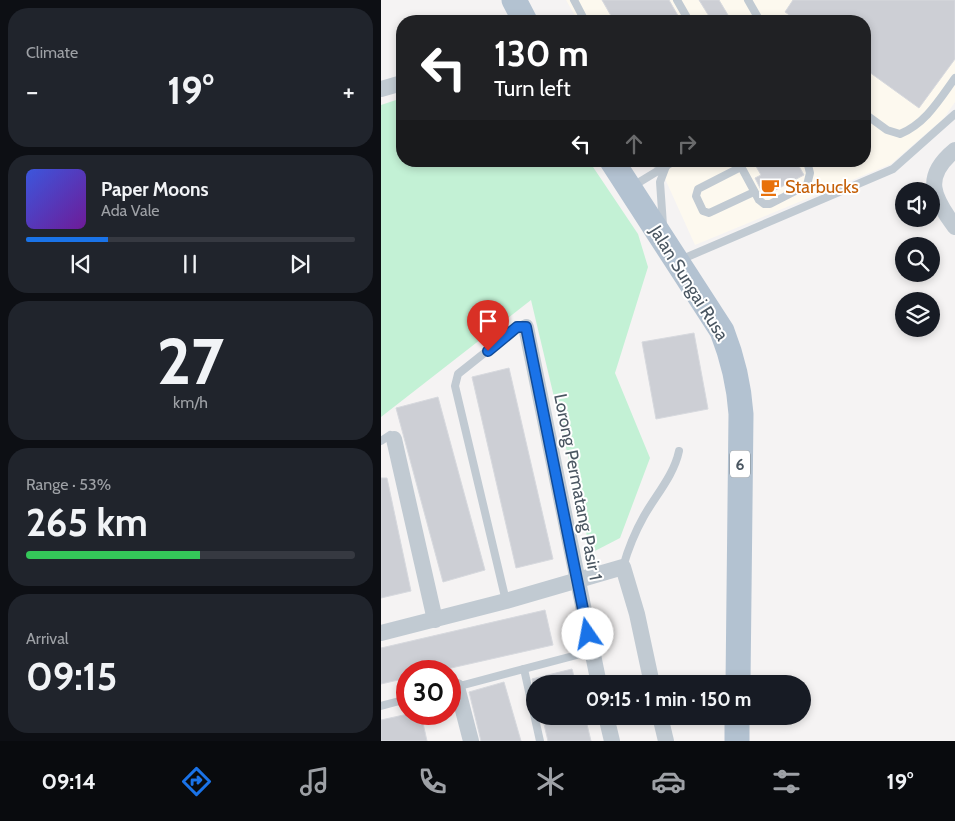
<!DOCTYPE html>
<html lang="en">
<head>
<meta charset="utf-8">
<style>
	body { margin:0; font-family:Cabin,sans-serif; background:#20242c; color:#f1f3f6; height:100vh; display:flex; flex-direction:column; font-size:19px; white-space:nowrap }
	* { box-sizing:border-box; margin:0 }
	p { font-size:16px; color:#9ea1a6 }
	.icon { flex:none; width:28px; height:28px; fill:none; stroke:currentColor; stroke-width:2; stroke-linecap:round; stroke-linejoin:round }
	.map { position:relative; flex:1; overflow:hidden }
	.side { display:flex; flex-direction:column; gap:8px; padding:8px; background:#0d0f14; width:381px }
	.side>* { flex:none }
	.top-card { position:absolute; left:15px; top:15px; width:475px; height:152px; border-radius:20px; box-shadow:0 2px 8px #0003; background:#202124; color:#fff; overflow:hidden }
	.buttons { position:absolute; left:514px; top:182px; display:grid; gap:10px }
	.buttons a { display:grid; place-items:center; width:45px; height:45px; border-radius:50%; background:#171b24; box-shadow:0 2px 8px #0003; font-size:25px }
	.speed { position:absolute; left:15px; top:660px; display:flex; gap:10px; font-size:25px; font-weight:700; text-align:center }
	.speed>* { display:grid; place-content:center; width:65px; height:65px; border-radius:50%; background:#171b24; box-shadow:0 2px 8px #0003; line-height:1 }
	.speed .limit { border:8px solid #d22; background:#fff; color:#111 }
	.pin { position:absolute; display:grid; place-items:center; width:42px; height:42px; color:#fff; margin:-51px -21px; border-radius:50% 50% 50% 0; rotate:-45deg; box-shadow:0 0 5px #0007 }
	.pin .icon { rotate:45deg }
	.me { position:absolute; width:55px; margin:-28px; rotate:348deg; stroke-linejoin:round; filter:drop-shadow(0 0 4px #0008) }
	.turn { display:flex; align-items:center; gap:18px; height:105px; padding:0 15px; font-size:22px }
	.turn .icon { width:65px; height:65px; stroke-width:2.5 }
	.turn b { display:block; font-size:35px; line-height:42px }
	.lanes { display:flex; align-items:center; height:48px; padding:0 15px; background:#0003; justify-content:center; gap:25px; direction:ltr }
	.lanes .off { opacity:.35 }
	.big { font-size:38px; font-weight:700; line-height:1.1 }
	.side .card { flex:1; display:flex; flex-direction:column; justify-content:center; gap:8px; min-width:0; padding:0 18px; border-radius:20px; background:#20242c }
	.side .dial { align-items:center; gap:0 }
	.dial b { font-size:65px; line-height:1 }
	.song { display:flex; align-items:center; gap:15px }
	.cover { width:60px; height:60px; border-radius:8px; background:linear-gradient(135deg,hsl(230 70% 55%),hsl(280 70% 35%)) }
	.played { height:5px; border-radius:2px; background:linear-gradient(90deg,#1a73e8 25%,#363941 25%) }
	.keys { display:flex; justify-content:space-around; direction:ltr }
	.heat { display:flex; justify-content:space-between; align-items:center; font-size:28px; direction:ltr }
	.charge { height:8px; border-radius:4px; background:linear-gradient(90deg,#34c759 53%,#363941 0) }
	.trip { position:absolute; left:145px; top:675px; width:285px; height:50px; border-radius:25px; background:#171b24; box-shadow:0 2px 8px #0003; font-weight:700; line-height:50px; text-align:center }
	.tabs { display:flex; height:80px; justify-content:space-around; align-items:center; background:#090b0e; color:#9ea1a6 }
	.tabs .icon { width:35px; height:35px }
	.tabs .current { color:#1a73e8 }
	.tabs b { font-size:22px; color:#f1f3f6 }
	main { display:flex; flex:1; min-height:0 }
	.map>svg:first-child { display:block }
	.commercial { fill:#fdf9ef }
	.green { fill:#c3f1d5 }
	.building { fill:#cdcfd5; stroke:#d7d9de }
	.lines { fill:none; stroke-linecap:round; stroke-linejoin:round }
	.lane { stroke:#c1cad2; stroke-width:8 }
	.street { stroke:#c1cad2; stroke-width:16 }
	.primary { stroke:#b3c2d1; stroke-width:25 }
	.route-casing { stroke:#114b97; stroke-width:12 }
	.route { stroke:#1a73e8; stroke-width:9 }
	.labels { text-anchor:middle; dominant-baseline:central; stroke-width:4; stroke-linejoin:round; paint-order:stroke }
	.shield { fill:#fff; stroke:#808990; stroke-width:1 }
	.shield-label { font-size:16px; font-weight:bold; fill:#4a5661 }
	.food-label { font-size:18px; fill:#c56008; stroke:#fff; text-anchor:start }
	.street-label { font-size:18px; fill:#4a5661; stroke:#fff }
</style>
</head>
<body>
<main>
<section class="side">
<div class="card"><p>Climate</p>
<div class="heat"><a>−</a><b class="big">19°</b><a>+</a></div>
</div>
<div class="card">
<div class="song"><i class="cover"></i><div><b>Paper Moons</b><p>Ada Vale</p></div></div>
<div class="played"></div>
<div class="keys"><svg class="icon" aria-label="previous" viewBox="0 0 24 24"><path d="M18 5L8 12l10 7zM5 5v14"/></svg><svg class="icon" aria-label="pause" viewBox="0 0 24 24"><path d="M8 5v14M16 5v14"/></svg><svg class="icon" aria-label="next" viewBox="0 0 24 24"><path d="M6 5l10 7-10 7zM19 5v14"/></svg></div>
</div>
<div class="card dial"><b>27</b><p>km/h</p></div>
<div class="card"><p>Range · 53%</p><b class="big">265 km</b><div class="charge"></div></div>
<div class="card"><p>Arrival</p><b class="big">09:15</b></div>
</section>
<div class="map">
<svg width="574" height="741" viewBox="0 0 574 741">
	<rect width="100%" height="100%" fill="#f5f3f3"/>
	<path class="commercial" d="M 185,0 L 574,0 L 574,102 L 563,118 L 510,164 L 314,245 L 276,161 L 484,161 L 484,21 L 197,21 Z"/>
	<path class="green" d="M 21,98 L 21,161 L 208,161 L 257,234 L 267,267 L 234,373 L 269,458 L 239,538 L 210,553 L 150,300 L 0,417 L 0,105 Z"/>
	<g class="building">
		<path d="M 221,0 L 288,0 L 300,21 L 233,21 Z"/>
		<path d="M 318,0 L 338,0 L 347,15 L 336,21 L 331,21 Z"/>
		<path d="M 412,0 L 574,0 L 574,59 L 538,108 L 484,69 L 484,21 L 417,21 L 404,12 Z"/>
		<path d="M 372,161 L 415,161 L 423,175 L 383,196 L 374,178 L 380,175 Z"/>
		<path d="M 313,333 L 327,409 L 275,419 L 261,342 Z"/>
		<path d="M 128,368 L 172,559 L 135,568 L 91,377 Z"/>
		<path d="M 57,397 L 104,570 L 62,582 L 15,408 Z"/>
		<path d="M 0,478 L 6,478 L 30,591 L 0,598 Z"/>
		<path d="M 164,610 L 172,645 L 57,671 L 26,671 L 26,678 L 0,684 L 0,648 Z"/>
		<path d="M 191,669 L 195,684 L 152,684 L 151,679 Z"/>
		<path d="M 123,682 L 140,741 L 100,741 L 88,692 Z"/>
		<path d="M 27,714 L 40,714 L 46,741 L 0,741 L 0,720 Z"/>
		<path d="M 161,716 L 204,716 L 210,741 L 167,741 Z"/>
	</g>
	<g class="lines">
		<g class="lane">
			<path d="M 193,0 L 204,21"/>
			<path d="M 296,0 L 308,21"/>
			<path d="M 367,0 L 379,21"/>
			<path d="M 484,114 L 506,130 L 519,134 C 545,123 558,100 574,78"/>
			<path d="M 265,161 L 285,166"/>
			<path d="M 282,161 L 285,166 L 279,182 L 282,225"/>
			<path d="M 357,161 L 378,200 L 383,204 L 389,204 L 426,185 L 429,173 L 426,161"/>
			<path d="M 360,167 L 317,189 L 315,196 L 322,211 L 328,213 L 373,192"/>
			<path d="M 252,186 L 293,161"/>
			<path d="M 299,260 L 512,169 L 574,114"/>
			<path d="M 0,441 L 9,435 L 13,439"/>
			<path d="M 242,567 C 247,549 254,532 263,516 C 275,495 293,475 298,451"/>
			<path d="M 125,601 L 74,386 L 77,374 L 136,327 L 145,327"/>
			<path d="M 143,669 L 159,741"/>
			<path d="M 75,687 L 211,651"/>
			<path d="M 0,706 L 26,699"/>
		</g>
		<g class="street">
			<path d="M 0,89 L 21,83"/>
			<path d="M 574,150 C 541,177 552,197 574,227"/>
			<path d="M 145,327 L 218,684"/>
			<path d="M 13,439 L 54,620"/>
			<path d="M 0,633 L 125,601 L 242,567 L 256,614 L 271,684"/>
			<path d="M 76,687 L 90,741"/>
			<path d="M 225,716 L 231,741"/>
			<path d="M 279,716 L 285,741"/>
		</g>
		<g class="primary">
			<path d="M 133,0 L 144,21"/>
			<path d="M 231,161 L 341,331 C 352,359 358,384 360,414 L 357,684"/>
			<path d="M 356,741 L 356,716"/>
		</g>
	</g>
	<g class="lines">
		<g class="route-casing">
			<path id="route" d="M 107,351 L 136,327 L 145,327 L 207,634"/>
		</g>
		<use href="#route" class="route"/>
	</g>
	<defs>
		<g id="cafe-bare" transform="scale(1.5)"><path d="M-5.5-4.5H6V0H3Q3 3.5 0 3.5H-2.5Q-5.5 3.5-5.5 0ZM3-3.2v2h1.7v-2ZM-6 4.5H4V6H-6Z" fill="#e8710a" stroke="#fff" stroke-width="2.5" paint-order="stroke"/></g>
	</defs>
	<g fill-rule="evenodd">
		<use href="#cafe-bare" x="389" y="187"/>
	</g>
	<g class="labels">
		<rect class="shield" x="349" y="450.5" width="20" height="27" rx="4"/>
		<g class="shield-label">
			<text x="359" y="464">6</text>
		</g>
		<g class="food-label">
			<text x="404" y="187">Starbucks</text>
		</g>
		<g class="street-label">
			<text transform="translate(308 283) rotate(58)">Jalan Sungai Rusa</text>
			<text transform="translate(197 487) rotate(79)">Lorong Permatang Pasir 1</text>
		</g>
	</g>
</svg>
<div class="buttons">
<a><svg class="icon" aria-label="sound" viewBox="0 0 24 24"><path d="M4 9h4l5-4v14l-5-4H4zM17 9q2 3 0 6"/></svg></a>
<a><svg class="icon" aria-label="search" viewBox="0 0 24 24"><circle cx="10" cy="10" r="6"/><path d="M15 15l6 6"/></svg></a>
<a><svg class="icon" aria-label="layers" viewBox="0 0 24 24"><path d="M12 4l9 5-9 5-9-5zM3 14l9 5 9-5"/></svg></a>
</div>
<div class="speed"><div class="limit">30</div></div>
<div class="pin" style="left:107px;top:351px;background:#d93025"><svg class="icon" aria-label="arrive" viewBox="0 0 24 24"><path d="M6 21V4h12l-3 4 3 4H6"/></svg></div>
<svg class="me" style="left:207px;top:634px" viewBox="-20 -20 40 40"><circle r="19" fill="#fff"/><path d="M0-13L10 11 0 6-10 11z" fill="#1a73e8"/></svg>
<div class="trip">09:15 · 1 min · 150 m</div>
<div class="top-card">
<div class="turn"><svg class="icon" aria-label="left" viewBox="0 0 24 24"><path d="M17 20v-9H6M10 6l-5 5 5 5"/></svg><div><b>130 m</b>Turn left</div></div>
<div class="lanes"><svg class="icon" aria-label="left" viewBox="0 0 24 24"><path d="M17 20v-9H6M10 6l-5 5 5 5"/></svg><svg class="icon off" aria-label="ahead" viewBox="0 0 24 24"><path d="M12 20V5M6 11l6-6 6 6"/></svg><svg class="icon off" aria-label="right" viewBox="0 0 24 24"><path d="M7 20v-9h11M14 6l5 5-5 5"/></svg></div>
</div>
</div>
</main>
<nav class="tabs">
<b>09:14</b>
<svg class="icon current" aria-label="directions" viewBox="0 0 24 24"><path d="M12 3l9 9-9 9-9-9zM9 14v-3h6M13 9l2 2-2 2"/></svg>
<svg class="icon" aria-label="music" viewBox="0 0 24 24"><path d="M9 18V5l10-2v13"/><circle cx="6" cy="18" r="3"/><circle cx="16" cy="16" r="3"/></svg>
<svg class="icon" aria-label="phone" viewBox="0 0 24 24"><path d="M5 4h4l2 5-3 2q2 4 5 5l2-3 5 2v4C11 20 4 13 5 4z"/></svg>
<svg class="icon" aria-label="climate" viewBox="0 0 24 24"><path d="M12 3v18M4 7l16 10M4 17L20 7"/></svg>
<svg class="icon" aria-label="car" viewBox="0 0 24 24"><path d="M5 17H2v-5l4-1 3-4h7l3 4 3 1v5h-3M9 17h6M6 11h13"/><circle cx="7" cy="17" r="2"/><circle cx="17" cy="17" r="2"/></svg>
<svg class="icon" aria-label="filters" viewBox="0 0 24 24"><path d="M4 7h16M4 17h16"/><circle cx="9" cy="7" r="2"/><circle cx="15" cy="17" r="2"/></svg>
<b>19°</b>
</nav>
</body>
</html>
